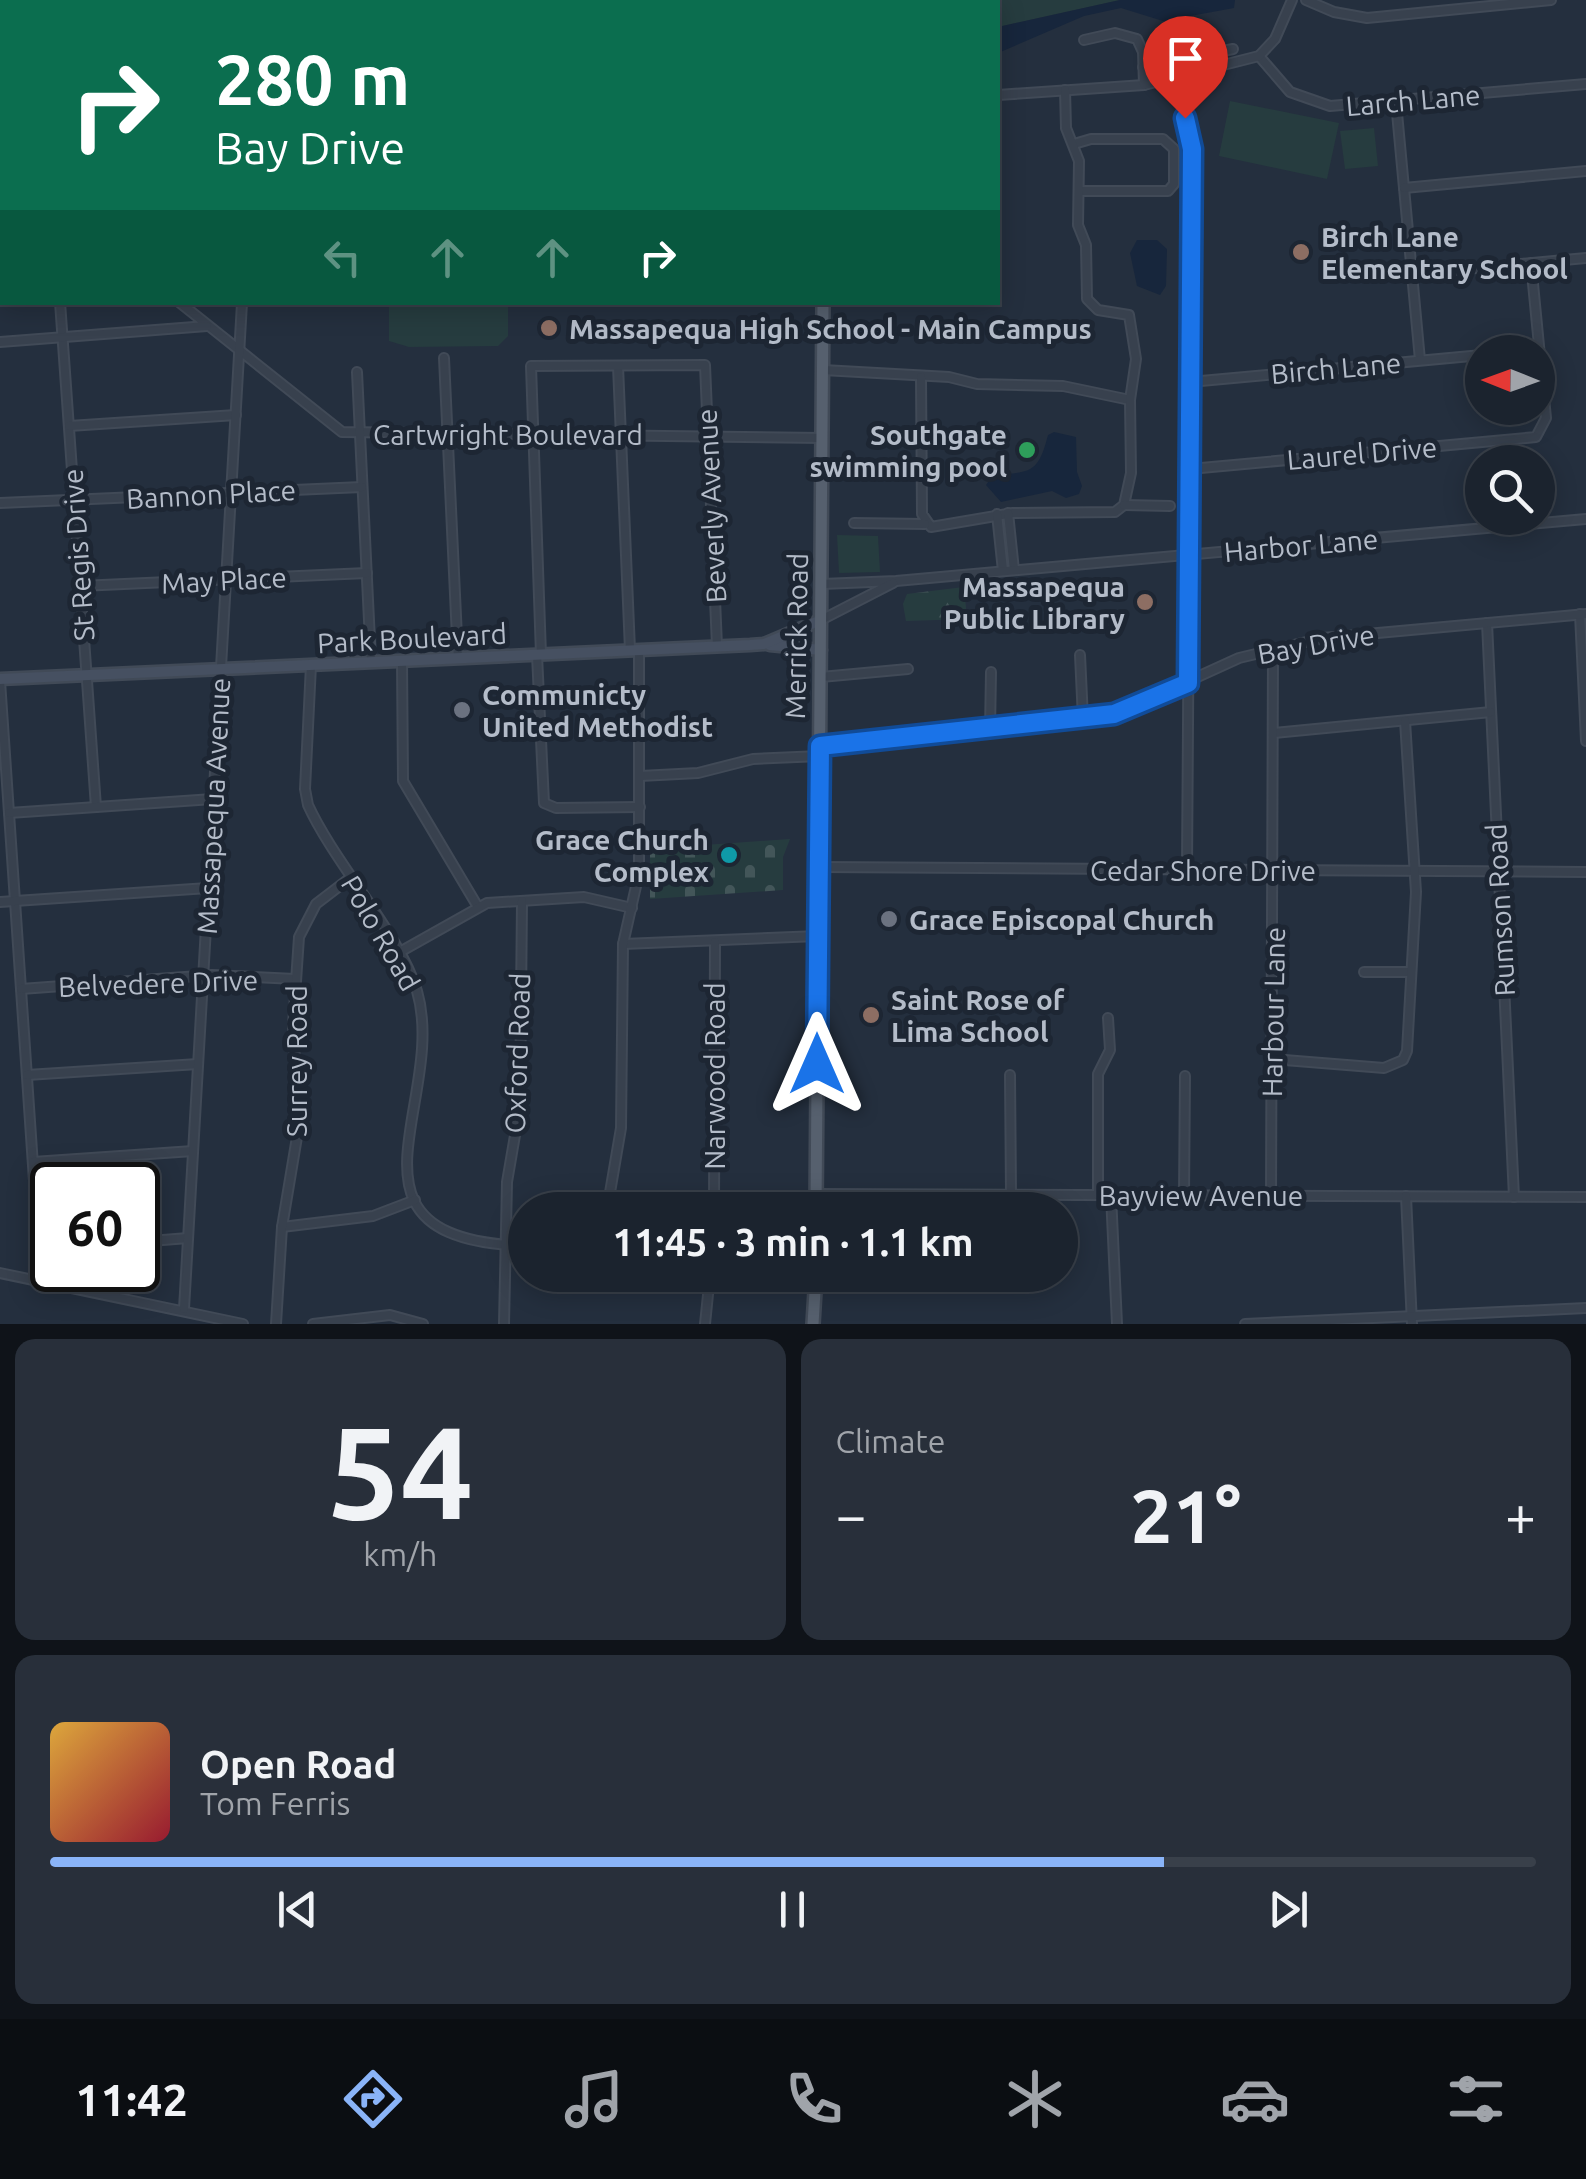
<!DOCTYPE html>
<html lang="en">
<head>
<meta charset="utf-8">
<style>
	body { margin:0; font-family:Ubuntu,sans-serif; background:#282f3a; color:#f1f3f6; height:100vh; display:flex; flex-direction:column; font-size:38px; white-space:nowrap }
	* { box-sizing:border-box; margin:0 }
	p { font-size:32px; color:#a0a4aa }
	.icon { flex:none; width:55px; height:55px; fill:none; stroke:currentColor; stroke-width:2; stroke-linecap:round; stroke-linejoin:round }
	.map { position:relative; height:1324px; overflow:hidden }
	.details { display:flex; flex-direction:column; gap:15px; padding:15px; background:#0f1319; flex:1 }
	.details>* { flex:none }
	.guide { position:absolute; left:0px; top:0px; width:1000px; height:305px; box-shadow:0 5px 25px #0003,0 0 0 2px #39404a; background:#0b6e4f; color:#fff; overflow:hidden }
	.needle { width:65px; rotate:271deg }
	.fabs { position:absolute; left:1465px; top:335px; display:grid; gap:20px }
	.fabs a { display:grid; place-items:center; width:90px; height:90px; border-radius:50%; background:#1b232e; box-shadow:0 5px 25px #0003,0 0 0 2px #39404a; font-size:50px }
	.speed { position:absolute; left:30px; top:1162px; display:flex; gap:20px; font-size:50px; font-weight:700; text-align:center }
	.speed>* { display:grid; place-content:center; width:130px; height:130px; border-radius:50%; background:#1b232e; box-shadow:0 5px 25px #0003,0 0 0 2px #39404a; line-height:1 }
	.speed .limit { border:5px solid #111; border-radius:15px; background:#fff; color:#111 }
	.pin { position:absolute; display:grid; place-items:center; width:85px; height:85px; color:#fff; margin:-102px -42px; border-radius:50% 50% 50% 0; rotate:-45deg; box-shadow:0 0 10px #0007 }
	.pin .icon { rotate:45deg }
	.me { position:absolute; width:110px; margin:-55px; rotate:0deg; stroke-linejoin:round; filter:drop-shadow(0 0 8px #0008) }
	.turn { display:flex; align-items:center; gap:35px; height:210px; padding:0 50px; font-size:45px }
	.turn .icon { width:130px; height:130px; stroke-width:2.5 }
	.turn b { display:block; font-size:70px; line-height:85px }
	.lanes { display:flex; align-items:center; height:95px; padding:0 50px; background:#0003; justify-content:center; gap:50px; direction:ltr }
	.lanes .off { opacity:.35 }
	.big { font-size:75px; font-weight:600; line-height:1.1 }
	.details .tile { flex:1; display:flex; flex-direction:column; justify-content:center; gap:15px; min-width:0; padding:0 35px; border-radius:20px; background:#282f3a }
	.details .dial { align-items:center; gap:0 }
	.dial b { font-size:130px; line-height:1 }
	.song { display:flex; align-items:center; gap:30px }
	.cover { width:120px; height:120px; border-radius:15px; background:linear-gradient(135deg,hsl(40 70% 55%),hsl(350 70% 35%)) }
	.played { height:10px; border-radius:5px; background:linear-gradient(90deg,#8ab4f8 75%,#39404a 75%) }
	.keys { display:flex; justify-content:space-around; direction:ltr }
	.heat { display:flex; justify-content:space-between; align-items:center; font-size:55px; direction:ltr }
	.details .tiles { flex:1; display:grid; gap:15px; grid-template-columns:1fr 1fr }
	.tile:last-child { grid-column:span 2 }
	.trip { position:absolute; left:508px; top:1192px; width:570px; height:100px; border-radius:50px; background:#1b232e; box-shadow:0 5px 25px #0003,0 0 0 2px #39404a; font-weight:600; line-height:100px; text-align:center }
	.menu { display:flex; height:160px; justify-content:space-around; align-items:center; background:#0b0e12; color:#a0a4aa }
	.menu .icon { width:70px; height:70px }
	.menu .on { color:#8ab4f8 }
	.menu b { font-size:45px; color:#f1f3f6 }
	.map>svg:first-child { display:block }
	.forest { fill:url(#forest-firs) }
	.cemetery { fill:url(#cemetery-stones) }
	.park { fill:#263c3f }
	.water { fill:#17263c }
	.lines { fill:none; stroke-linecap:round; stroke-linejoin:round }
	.minor-casing { stroke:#414a57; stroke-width:12 }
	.secondary-casing { stroke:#414a57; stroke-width:15 }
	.primary-casing { stroke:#414a57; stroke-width:16 }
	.minor { stroke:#38414e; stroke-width:8 }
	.secondary { stroke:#465061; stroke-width:10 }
	.primary { stroke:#56606e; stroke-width:11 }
	.route-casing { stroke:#114b97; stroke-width:25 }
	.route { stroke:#1a73e8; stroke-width:18 }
	.education-dot { fill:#8d6e63; stroke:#1d2633; stroke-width:4 }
	.leisure-dot { fill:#2e9e5b; stroke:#1d2633; stroke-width:4 }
	.worship-dot { fill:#6b7280; stroke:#1d2633; stroke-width:4 }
	.culture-dot { fill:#0f9aa8; stroke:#1d2633; stroke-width:4 }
	.labels { text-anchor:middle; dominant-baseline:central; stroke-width:10; stroke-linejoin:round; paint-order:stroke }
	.street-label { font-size:28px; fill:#b4bcc9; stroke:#1d2633 }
	.poi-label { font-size:28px; font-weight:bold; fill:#b4bcc9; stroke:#1d2633; text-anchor:start }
</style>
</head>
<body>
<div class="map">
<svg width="1586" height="1324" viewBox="0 0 1586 1324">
	<defs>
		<pattern id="forest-firs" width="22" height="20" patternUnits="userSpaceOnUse" patternTransform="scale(2.5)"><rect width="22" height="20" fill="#263c3f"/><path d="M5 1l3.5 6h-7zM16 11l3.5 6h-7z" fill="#435659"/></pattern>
		<pattern id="cemetery-stones" width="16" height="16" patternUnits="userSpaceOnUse" patternTransform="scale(2.5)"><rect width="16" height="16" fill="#263c3f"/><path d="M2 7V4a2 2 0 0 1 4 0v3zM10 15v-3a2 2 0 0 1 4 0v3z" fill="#435659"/></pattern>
	</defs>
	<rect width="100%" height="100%" fill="#242f3e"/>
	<path class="forest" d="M 964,587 L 967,619 L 906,621 L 903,604 L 907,594 Z"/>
	<path class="cemetery" d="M 790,839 L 783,857 L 783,890 L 650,899 L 650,849 Z"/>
	<g class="park">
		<path d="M 840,0 L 1120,0 L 998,27 L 998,2 Z"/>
		<path d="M 1230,101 L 1339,123 L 1327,179 L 1219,156 Z"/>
		<path d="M 1374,128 L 1378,166 L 1345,169 L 1340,131 Z"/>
		<path d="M 389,303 L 508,303 L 508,336 L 498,346 L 409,347 L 389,341 Z"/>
		<path d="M 837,535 L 878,536 L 880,572 L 839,573 Z"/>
	</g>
	<g class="water">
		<path d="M 1120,0 L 1235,0 L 1234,8 L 1163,21 L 1121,8 L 1084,16 L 998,53 L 998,27 Z"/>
		<path d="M 1137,240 L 1157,240 L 1167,249 L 1166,286 L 1160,295 L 1137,286 L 1130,253 Z"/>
		<path d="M 1054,432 L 1076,437 L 1077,472 L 1082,486 L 1079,494 L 1066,498 L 1052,491 L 1001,502 L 986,485 L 993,475 C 1031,472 1038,474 1048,435 Z"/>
	</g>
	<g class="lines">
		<g class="minor-casing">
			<g id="minor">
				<path d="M 1306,0 L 1334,12 L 1367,18 L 1551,0"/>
				<path d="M 119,2 L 119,0"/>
				<path d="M 207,2 L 207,0"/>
				<path d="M 295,2 L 295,0"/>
				<path d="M 403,2 L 405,0"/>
				<path d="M 652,2 L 653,0"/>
				<path d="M 762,2 L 762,0"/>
				<path d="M 1084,40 L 1115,33 L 1137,39 L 1143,52 L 1144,85"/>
				<path d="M 0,45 L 2,47"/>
				<path d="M 1259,56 L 1290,92 L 1330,106 L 1586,84"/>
				<path d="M 1143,67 L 1233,49"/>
				<path d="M 1177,78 L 1192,149 L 1187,869"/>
				<path d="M 998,95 L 1144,85 L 1259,56 L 1275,39 L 1292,0"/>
				<path d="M 1396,102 L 1420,360"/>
				<path d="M 1074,144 L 1091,139 L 1163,139 L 1174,149 L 1174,184 L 1168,191 L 1079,191"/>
				<path d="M 0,158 L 2,160"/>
				<path d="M 1404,188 L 1586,171"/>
				<path d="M 0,233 L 2,232"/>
				<path d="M 1412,274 L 1586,258"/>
				<path d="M 60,302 L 96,807"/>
				<path d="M 179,302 L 342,432 L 823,438"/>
				<path d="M 0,342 L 207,326"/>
				<path d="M 1505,352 L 1539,349"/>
				<path d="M 444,358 L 458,659"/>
				<path d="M 618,366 L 630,650"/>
				<path d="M 823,370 L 949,377 L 977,384 L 1063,386 L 1130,400"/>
				<path d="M 357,372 L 371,662"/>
				<path d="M 921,377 L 922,514 L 931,527 L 1013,513 L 1115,512 L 1124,505 L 1131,473 L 1130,400 L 1136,359 L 1129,315 L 1098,310 L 1087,299 L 1086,245 L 1078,225 L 1079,161 L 1066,128 L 1065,90"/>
				<path d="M 1190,382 L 1482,355"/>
				<path d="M 69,426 L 236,415"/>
				<path d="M 1190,469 L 1536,437 L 1546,418 L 1531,263"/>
				<path d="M 0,503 L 362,487"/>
				<path d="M 1124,505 L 1170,506"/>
				<path d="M 1008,513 L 1014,570"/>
				<path d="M 997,514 L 1003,571"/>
				<path d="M 854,523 L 925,524"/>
				<path d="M 822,584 L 896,581 L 1586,519"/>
				<path d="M 80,586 L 367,573"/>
				<path d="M 1580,614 L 1586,741"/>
				<path d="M 821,620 L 893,583"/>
				<path d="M 1487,623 L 1514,1197"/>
				<path d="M 537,655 L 544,803 L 556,808 L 640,807"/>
				<path d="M 541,655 L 531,366 L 705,365 L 717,646"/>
				<path d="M 1080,655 L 1083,719"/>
				<path d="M 402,661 L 403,781 L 478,907"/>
				<path d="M 311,665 L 305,789 L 308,805 C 335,864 400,934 417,991 C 449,1101 323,1239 525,1246"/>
				<path d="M 821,677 L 908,669"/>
				<path d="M 0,681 L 41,1283"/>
				<path d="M 990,730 L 991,672"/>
				<path d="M 1274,733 L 1491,712"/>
				<path d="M 820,746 L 1114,715 L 1239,658 L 1323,638 L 1586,614"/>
				<path d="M 640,776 L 698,773 L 753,759 L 820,756"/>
				<path d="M 9,813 L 213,799"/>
				<path d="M 819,867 L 1586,872"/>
				<path d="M 0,902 L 208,888"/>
				<path d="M 623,944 L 818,936"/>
				<path d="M 398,953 L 487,903 L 584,897 L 632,908"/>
				<path d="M 1364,972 L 1409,972"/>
				<path d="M 21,989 L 212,975 L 295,979"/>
				<path d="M 1272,1059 L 1384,1068 L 1403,1060 L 1407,1051 L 1416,892 L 1405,721"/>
				<path d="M 27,1075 L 198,1064"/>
				<path d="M 1010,1075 L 1011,1194"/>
				<path d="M 33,1162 L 193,1151"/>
				<path d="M 816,1194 L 1586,1197"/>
				<path d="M 1098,1195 L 1098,1074 L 1110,1050 L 1108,1018"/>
				<path d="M 1111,1195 L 1117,1324"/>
				<path d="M 1184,1195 L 1185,1076"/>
				<path d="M 1271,1196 L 1273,649"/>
				<path d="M 1406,1196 L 1412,1324"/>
				<path d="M 607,1210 L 621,1128 L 623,944 L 639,873 L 639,650"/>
				<path d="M 714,1210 L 715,942"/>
				<path d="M 282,1227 L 373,1216 L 415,1200"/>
				<path d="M 138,1242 L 188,1238"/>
				<path d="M 0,1273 L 243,1324"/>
				<path d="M 184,1309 L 242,303"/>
				<path d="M 276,1324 L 282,1227 L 299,1125 L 293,1026 L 299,937 L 316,904 L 350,878"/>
				<path d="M 313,1324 L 390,1315 L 423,1324"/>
				<path d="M 504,1324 L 507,1182 L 520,1106 L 522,901"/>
				<path d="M 705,1324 L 710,1275"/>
				<path d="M 1245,1324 L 1586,1308"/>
			</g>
		</g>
		<g class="secondary-casing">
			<g id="secondary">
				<path d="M 770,645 L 821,650"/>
				<path d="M 0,679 L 750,645 L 764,644 L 821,620"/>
			</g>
		</g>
		<g class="primary-casing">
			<g id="primary">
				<path d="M 827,2 L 828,0"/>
				<path d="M 816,1210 L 823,302"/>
				<path d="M 813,1324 L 816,1275"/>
			</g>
		</g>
		<use href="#minor" class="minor"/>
		<use href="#secondary" class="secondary"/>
		<use href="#primary" class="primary"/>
	</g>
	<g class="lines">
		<g class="route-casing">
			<path id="route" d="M 817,1064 L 820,746 L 1114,714 L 1188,683 L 1192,149 L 1185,118"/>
		</g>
		<use href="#route" class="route"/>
	</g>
	<g class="education-dot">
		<circle cx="1301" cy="252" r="10"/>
		<circle cx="549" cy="328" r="10"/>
		<circle cx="1145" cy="602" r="10"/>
		<circle cx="871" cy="1015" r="10"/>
	</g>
	<circle class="leisure-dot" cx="1027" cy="450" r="10"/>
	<g class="worship-dot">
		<circle cx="462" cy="710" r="10"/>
		<circle cx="889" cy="919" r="10"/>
	</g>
	<circle class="culture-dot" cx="729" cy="855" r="10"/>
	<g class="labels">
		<g class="street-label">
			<text transform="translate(1413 100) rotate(-5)">Larch Lane</text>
			<text transform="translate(1336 368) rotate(-5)">Birch Lane</text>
			<text x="508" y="434">Cartwright Boulevard</text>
			<text transform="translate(1362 453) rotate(-5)">Laurel Drive</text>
			<text transform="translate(211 494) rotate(-3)">Bannon Place</text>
			<text transform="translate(711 506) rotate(-93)">Beverly Avenue</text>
			<text transform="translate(1301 545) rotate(-5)">Harbor Lane</text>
			<text transform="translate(78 555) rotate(-94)">St Regis Drive</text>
			<text transform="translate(224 580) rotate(-3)">May Place</text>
			<text transform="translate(796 636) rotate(-89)">Merrick Road</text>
			<text transform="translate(412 638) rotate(-3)">Park Boulevard</text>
			<text transform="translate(1316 644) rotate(-10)">Bay Drive</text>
			<text transform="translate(213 806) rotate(-87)">Massapequa Avenue</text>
			<text x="1203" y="870">Cedar Shore Drive</text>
			<text transform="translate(1500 910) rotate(-93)">Rumson Road</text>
			<text transform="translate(381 933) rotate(60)">Polo Road</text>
			<text transform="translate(158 983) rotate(-2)">Belvedere Drive</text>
			<text transform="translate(1273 1012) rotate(-89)">Harbour Lane</text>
			<text transform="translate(517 1053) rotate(-88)">Oxford Road</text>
			<text transform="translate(296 1061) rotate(-90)">Surrey Road</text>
			<text transform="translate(714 1076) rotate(-90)">Narwood Road</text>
			<text x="1201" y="1195">Bayview Avenue</text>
		</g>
		<g class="poi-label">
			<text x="1321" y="236">Birch Lane<tspan x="1321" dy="32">Elementary School</tspan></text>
			<text x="569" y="328">Massapequa High School - Main Campus</text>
			<text x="1007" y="434" text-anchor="end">Southgate<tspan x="1007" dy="32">swimming pool</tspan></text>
			<text x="1125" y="586" text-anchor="end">Massapequa<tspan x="1125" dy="32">Public Library</tspan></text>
			<text x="482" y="694">Communicty<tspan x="482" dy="32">United Methodist</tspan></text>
			<text x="709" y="839" text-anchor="end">Grace Church<tspan x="709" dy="32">Complex</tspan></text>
			<text x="909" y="919">Grace Episcopal Church</text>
			<text x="891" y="999">Saint Rose of<tspan x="891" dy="32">Lima School</tspan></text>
		</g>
	</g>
</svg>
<div class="fabs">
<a><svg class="needle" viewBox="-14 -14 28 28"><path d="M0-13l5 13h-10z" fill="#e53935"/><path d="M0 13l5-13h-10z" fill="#a0a4aa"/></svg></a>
<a><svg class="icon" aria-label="search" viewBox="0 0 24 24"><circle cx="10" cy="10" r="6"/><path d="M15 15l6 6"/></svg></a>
</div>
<div class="speed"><div class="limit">60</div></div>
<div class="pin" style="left:1185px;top:118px;background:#d93025"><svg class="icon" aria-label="arrive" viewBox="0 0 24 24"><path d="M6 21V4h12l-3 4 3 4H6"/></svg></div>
<svg class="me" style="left:817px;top:1064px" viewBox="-20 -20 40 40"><path d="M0-17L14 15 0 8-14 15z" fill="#1a73e8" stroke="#fff" stroke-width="4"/></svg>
<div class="trip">11:45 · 3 min · 1.1 km</div>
<div class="guide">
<div class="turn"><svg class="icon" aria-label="right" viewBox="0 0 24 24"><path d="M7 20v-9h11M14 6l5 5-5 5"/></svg><div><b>280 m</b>Bay Drive</div></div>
<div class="lanes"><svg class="icon off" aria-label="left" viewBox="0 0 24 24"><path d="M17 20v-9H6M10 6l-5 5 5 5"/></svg><svg class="icon off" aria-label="ahead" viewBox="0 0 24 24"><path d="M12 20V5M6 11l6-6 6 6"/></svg><svg class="icon off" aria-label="ahead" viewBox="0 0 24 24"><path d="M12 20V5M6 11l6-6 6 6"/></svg><svg class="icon" aria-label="right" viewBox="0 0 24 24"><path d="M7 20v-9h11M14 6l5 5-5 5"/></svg></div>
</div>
</div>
<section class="details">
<div class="tiles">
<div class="tile dial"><b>54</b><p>km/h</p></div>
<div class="tile"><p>Climate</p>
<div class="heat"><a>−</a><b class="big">21°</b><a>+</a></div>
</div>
<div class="tile">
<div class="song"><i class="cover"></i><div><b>Open Road</b><p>Tom Ferris</p></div></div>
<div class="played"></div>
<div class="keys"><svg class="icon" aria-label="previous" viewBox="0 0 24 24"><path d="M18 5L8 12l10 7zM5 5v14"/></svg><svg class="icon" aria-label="pause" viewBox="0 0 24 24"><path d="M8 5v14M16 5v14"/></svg><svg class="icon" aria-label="next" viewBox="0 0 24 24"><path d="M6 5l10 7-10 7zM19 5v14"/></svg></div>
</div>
</div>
</section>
<nav class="menu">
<b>11:42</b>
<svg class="icon on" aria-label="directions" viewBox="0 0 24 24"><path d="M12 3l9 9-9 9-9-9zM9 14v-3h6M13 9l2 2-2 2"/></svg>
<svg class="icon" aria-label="music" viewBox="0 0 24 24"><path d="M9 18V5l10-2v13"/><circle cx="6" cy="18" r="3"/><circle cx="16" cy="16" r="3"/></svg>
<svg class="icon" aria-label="phone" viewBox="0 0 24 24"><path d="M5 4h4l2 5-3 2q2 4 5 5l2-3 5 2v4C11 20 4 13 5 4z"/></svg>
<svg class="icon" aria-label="climate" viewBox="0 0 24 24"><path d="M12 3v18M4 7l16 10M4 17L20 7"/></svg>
<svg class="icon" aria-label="car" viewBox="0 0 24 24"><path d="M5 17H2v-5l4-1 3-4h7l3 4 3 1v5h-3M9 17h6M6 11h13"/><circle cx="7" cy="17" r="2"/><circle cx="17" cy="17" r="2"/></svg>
<svg class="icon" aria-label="filters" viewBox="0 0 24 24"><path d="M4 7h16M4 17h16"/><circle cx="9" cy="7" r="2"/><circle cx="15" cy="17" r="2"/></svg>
</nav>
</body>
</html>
